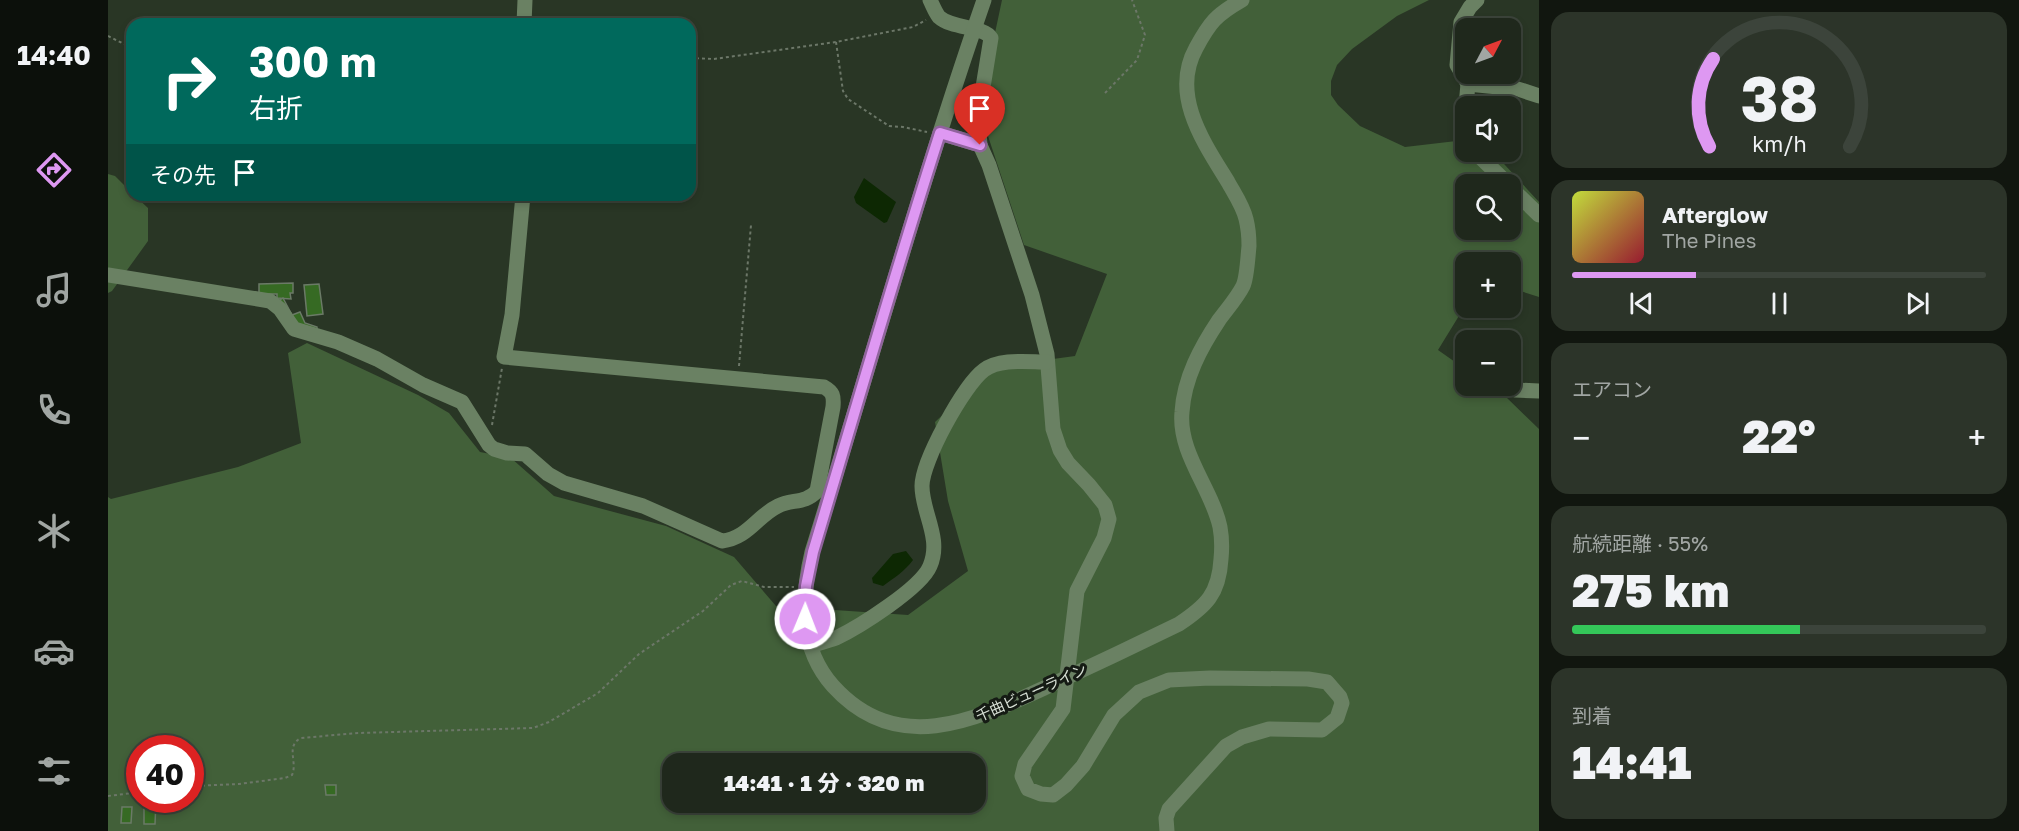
<!DOCTYPE html>
<html lang="ja">
<head>
<meta charset="utf-8">
<style>
	body { margin:0; font-family:"Golos Text","Noto Sans JP",sans-serif; background:#2c3429; color:#f1f3f6; height:100vh; display:flex; flex-direction:column; font-size:22px; white-space:nowrap }
	* { box-sizing:border-box; margin:0 }
	p { font-size:20px; color:#a1a6a3 }
	.icon { flex:none; width:33px; height:33px; fill:none; stroke:currentColor; stroke-width:2; stroke-linecap:round; stroke-linejoin:round }
	.map { position:relative; flex:1; overflow:hidden }
	.panel { display:flex; flex-direction:column; gap:12px; padding:12px; background:#11160f; width:480px }
	.panel>* { flex:none }
	.guide { position:absolute; left:18px; top:18px; width:570px; height:183px; border-radius:18px; box-shadow:0 3px 9px #0003,0 0 0 2px #3c443b; background:#00695c; color:#fff; overflow:hidden }
	.needle { width:39px; rotate:49deg }
	.tools { position:absolute; left:1347px; top:18px; display:grid; gap:12px }
	.tools a { display:grid; place-items:center; width:66px; height:66px; border-radius:12px; background:#1f281c; box-shadow:0 3px 9px #0003,0 0 0 2px #3c443b; font-size:30px }
	.speed { position:absolute; left:18px; top:735px; display:flex; gap:12px; font-size:30px; font-weight:700; text-align:center }
	.speed>* { display:grid; place-content:center; width:78px; height:78px; border-radius:50%; background:#1f281c; box-shadow:0 3px 9px #0003,0 0 0 2px #3c443b; line-height:1 }
	.speed .limit { border:9px solid #d22; background:#fff; color:#111 }
	.pin { position:absolute; display:grid; place-items:center; width:51px; height:51px; color:#fff; margin:-62px -26px; border-radius:50% 50% 50% 0; rotate:-45deg; box-shadow:0 0 6px #0007 }
	.pin .icon { rotate:45deg }
	.me { position:absolute; width:66px; margin:-33px; rotate:1deg; stroke-linejoin:round; filter:drop-shadow(0 0 4px #0008) }
	.turn { display:flex; align-items:center; gap:21px; height:126px; padding:0 24px; font-size:27px }
	.turn .icon { width:78px; height:78px; stroke-width:2.5 }
	.turn b { display:block; font-size:42px; line-height:51px }
	.then { display:flex; align-items:center; height:57px; padding:0 24px; background:#0003; gap:12px; font-size:22px }
	.big { font-size:45px; font-weight:800; line-height:1.1 }
	.panel .tile { flex:1; display:flex; flex-direction:column; justify-content:center; gap:9px; min-width:0; padding:0 21px; border-radius:18px; background:#2c3429 }
	.panel .dial { align-items:center; gap:0 }
	.dial svg { height:156px; overflow:visible; fill:none; stroke:#3c443b; stroke-width:7; stroke-linecap:round; text-anchor:middle }
	.dial text { fill:#f1f3f6; stroke:none }
	.song { display:flex; align-items:center; gap:18px }
	.cover { width:72px; height:72px; border-radius:9px; background:linear-gradient(135deg,hsl(70 70% 55%),hsl(350 70% 35%)) }
	.played { height:6px; border-radius:3px; background:linear-gradient(90deg,#de98f2 30%,#3c443b 30%) }
	.keys { display:flex; justify-content:space-around; direction:ltr }
	.heat { display:flex; justify-content:space-between; align-items:center; font-size:33px; direction:ltr }
	.charge { height:9px; border-radius:4px; background:linear-gradient(90deg,#34c759 55%,#3c443b 0) }
	.trip { position:absolute; left:554px; top:753px; width:324px; height:60px; border-radius:18px; background:#1f281c; box-shadow:0 3px 9px #0003,0 0 0 2px #3c443b; font-weight:800; line-height:60px; text-align:center }
	main { display:flex; flex:1; min-height:0 }
	.dock { display:flex; flex-direction:column; width:108px; justify-content:space-around; align-items:center; background:#0c100b; color:#a1a6a3 }
	.dock .icon { width:42px; height:42px }
	.dock .current { color:#de98f2 }
	.dock b { font-size:27px; color:#f1f3f6 }
	.map>svg:first-child { display:block }
	.green { fill:#426039; fill-rule:evenodd }
	.water { fill:#0d2803 }
	.building { fill:#366a23; stroke:#6b7a67; stroke-width:1.5 }
	.lines { fill:none; stroke-linecap:round; stroke-linejoin:round }
	.path { stroke:#6c7768; stroke-width:2; stroke-dasharray:3 3; stroke-linecap:butt }
	.minor { stroke:#6a8163; stroke-width:15 }
	.route-casing { stroke:#90639d; stroke-width:15 }
	.route { stroke:#de98f2; stroke-width:10 }
	.labels { text-anchor:middle; dominant-baseline:central; stroke-width:6; stroke-linejoin:round; paint-order:stroke }
	.street-label { font-size:15px; fill:#d7dfd5; stroke:#151b14 }
</style>
</head>
<body>
<main>
<nav class="dock">
<b>14:40</b>
<svg class="icon current" aria-label="directions" viewBox="0 0 24 24"><path d="M12 3l9 9-9 9-9-9zM9 14v-3h6M13 9l2 2-2 2"/></svg>
<svg class="icon" aria-label="music" viewBox="0 0 24 24"><path d="M9 18V5l10-2v13"/><circle cx="6" cy="18" r="3"/><circle cx="16" cy="16" r="3"/></svg>
<svg class="icon" aria-label="phone" viewBox="0 0 24 24"><path d="M5 4h4l2 5-3 2q2 4 5 5l2-3 5 2v4C11 20 4 13 5 4z"/></svg>
<svg class="icon" aria-label="climate" viewBox="0 0 24 24"><path d="M12 3v18M4 7l16 10M4 17L20 7"/></svg>
<svg class="icon" aria-label="car" viewBox="0 0 24 24"><path d="M5 17H2v-5l4-1 3-4h7l3 4 3 1v5h-3M9 17h6M6 11h13"/><circle cx="7" cy="17" r="2"/><circle cx="17" cy="17" r="2"/></svg>
<svg class="icon" aria-label="filters" viewBox="0 0 24 24"><path d="M4 7h16M4 17h16"/><circle cx="9" cy="7" r="2"/><circle cx="15" cy="17" r="2"/></svg>
</nav>
<div class="map">
<svg width="1431" height="831" viewBox="0 0 1431 831">
	<rect width="100%" height="100%" fill="#293625"/>
	<g class="green">
		<path d="M 894,0 L 1321,0 L 1289,16 L 1244,49 L 1229,65 L 1223,81 L 1223,95 L 1230,105 L 1252,126 L 1297,147 L 1357,140 L 1358,152 L 1385,152 L 1431,202 L 1431,297 L 1403,288 L 1402,262 L 1358,262 L 1357,306 L 1330,350 L 1357,369 L 1358,386 L 1381,386 L 1398,397 L 1431,429 L 1431,831 L 0,831 L 0,497 L 3,499 L 130,467 L 193,443 L 180,353 L 199,343 L 310,395 L 341,413 L 372,452 L 403,458 L 446,496 L 558,526 L 626,557 L 668,606 L 800,615 L 860,571 L 840,501 L 827,422 L 886,367 L 967,356 L 999,274 L 916,245 L 880,136 L 884,47 ZM 1358,184 L 1402,184 L 1402,230 L 1358,230 ZM 32,748 L 82,748 L 82,800 L 32,800 ZM 564,764 L 867,764 L 867,802 L 564,802 Z"/>
		<path d="M 0,174 L 7,176 L 24,193 L 24,195 L 26,195 L 40,208 L 40,241 L 4,291 L 0,293 Z"/>
	</g>
	<g class="water">
		<path d="M 756,178 L 788,202 L 779,222 L 776,223 L 748,203 L 746,197 Z"/>
		<path d="M 798,551 L 805,560 C 797,571 786,578 775,586 L 765,583 L 764,578 L 785,554 Z"/>
	</g>
	<g class="building">
		<path d="M 185,283 L 185,293 L 182,293 L 183,299 L 169,298 L 169,294 L 151,294 L 151,284 Z"/>
		<path d="M 211,284 L 215,314 L 199,316 L 196,285 Z"/>
		<path d="M 175,298 L 184,315 L 192,312 L 197,323 L 209,327 L 209,329 L 189,326 L 172,300 Z"/>
		<path d="M 217,785 L 228,785 L 228,795 L 218,795 Z"/>
		<path d="M 36,800 L 48,800 L 47,824 L 36,824 Z"/>
		<path d="M 14,807 L 24,807 L 23,823 L 13,823 Z"/>
	</g>
	<g class="lines">
		<g class="path">
			<path d="M 0,36 L 24,48"/>
			<path d="M 728,42 L 735,91 L 740,99 L 781,126 L 795,127 L 819,132"/>
			<path d="M 582,58 L 606,59 L 728,42 L 805,27 L 818,20"/>
			<path d="M 997,93 L 1029,60 L 1037,35 L 1024,0"/>
			<path d="M 631,366 L 643,225"/>
			<path d="M 384,425 L 394,368"/>
			<path d="M 82,786 L 131,784 L 177,778 L 184,775 C 190,762 177,746 193,738 L 250,733 L 425,728 L 441,722 L 490,693 L 531,654 L 595,611 L 623,585 L 634,581 L 656,587 L 686,587"/>
			<path d="M 0,796 L 32,792"/>
		</g>
		<g class="minor">
			<path d="M 822,0 C 825,6 827,12 831,17 C 844,29 876,26 883,38 L 870,118 L 872,145"/>
			<path d="M 876,0 C 813,182 761,368 704,552 C 693,598 691,648 725,686 C 792,760 873,717 947,683 C 988,664 1030,644 1071,624 C 1098,606 1111,594 1113,559 C 1114,549 1114,538 1112,527 C 1104,489 1070,453 1074,412 C 1076,378 1093,347 1111,320 C 1119,309 1129,298 1135,286 C 1139,278 1140,255 1141,246 C 1141,238 1140,227 1138,219 C 1135,206 1126,193 1120,182 C 1096,143 1062,95 1088,48 C 1102,22 1108,15 1134,0"/>
			<path d="M 1369,0 L 1362,7 L 1353,22 L 1349,65 L 1360,84 L 1410,89 L 1431,96"/>
			<path d="M 416,24 L 417,0"/>
			<path d="M 1358,106 L 1360,84"/>
			<path d="M 832,133 L 872,145 L 881,165 L 924,295 L 939,354 L 945,429 L 952,450 L 960,463 L 981,485 L 997,505 L 1001,519 L 996,538 L 969,591 L 955,709 L 917,764 L 914,776 L 920,789 L 933,794 L 945,795 L 958,785 L 975,766 L 1006,715 L 1031,692 L 1061,680 L 1102,678 L 1200,679 L 1219,682 L 1232,697 L 1234,703 L 1229,718 L 1214,730 L 1161,729 L 1134,737 L 1118,746 L 1061,809 L 1058,818 L 1059,831"/>
			<path d="M 1369,152 L 1371,156 L 1400,184"/>
			<path d="M 1402,187 L 1431,215"/>
			<path d="M 0,275 L 162,301 L 172,309 L 186,329 L 230,342 L 269,359 L 315,385 L 354,402 L 381,445 L 386,449 L 399,453 L 417,454 L 440,474 L 456,483 L 535,506 L 614,541 C 640,538 649,516 670,506 C 684,499 697,504 709,491 L 725,407 C 726,396 725,392 716,387 L 396,357 L 404,315 L 415,195"/>
			<path d="M 1402,385 L 1407,390 L 1431,391"/>
			<path d="M 702,646 C 711,643 720,641 728,638 C 751,627 813,588 822,566 C 834,538 814,513 814,486 C 814,461 856,385 876,370 C 892,358 920,362 939,362"/>
		</g>
	</g>
	<g class="lines">
		<g class="route-casing">
			<path id="route" d="M 697,619 L 698,586 L 705,552 C 747,412 787,272 832,133 L 872,145"/>
		</g>
		<use href="#route" class="route"/>
	</g>
	<g class="labels">
		<g class="street-label">
			<text transform="translate(923 692) rotate(-24)">千曲ビューライン</text>
		</g>
	</g>
</svg>
<div class="tools">
<a><svg class="needle" viewBox="-14 -14 28 28"><path d="M0-13l5 13h-10z" fill="#e53935"/><path d="M0 13l5-13h-10z" fill="#a1a6a3"/></svg></a>
<a><svg class="icon" aria-label="sound" viewBox="0 0 24 24"><path d="M4 9h4l5-4v14l-5-4H4zM17 9q2 3 0 6"/></svg></a>
<a><svg class="icon" aria-label="search" viewBox="0 0 24 24"><circle cx="10" cy="10" r="6"/><path d="M15 15l6 6"/></svg></a>
<a>+</a>
<a>−</a>
</div>
<div class="speed"><div class="limit">40</div></div>
<div class="pin" style="left:872px;top:145px;background:#d93025"><svg class="icon" aria-label="arrive" viewBox="0 0 24 24"><path d="M6 21V4h12l-3 4 3 4H6"/></svg></div>
<svg class="me" style="left:697px;top:619px" viewBox="-20 -20 40 40"><circle r="17" fill="#de98f2" stroke="#fff" stroke-width="3"/><path d="M0-11L8 9 0 5-8 9z" fill="#fff"/></svg>
<div class="trip">14:41 · 1 分 · 320 m</div>
<div class="guide">
<div class="turn"><svg class="icon" aria-label="right" viewBox="0 0 24 24"><path d="M7 20v-9h11M14 6l5 5-5 5"/></svg><div><b>300 m</b>右折</div></div>
<div class="then">その先<svg class="icon" aria-label="arrive" viewBox="0 0 24 24"><path d="M6 21V4h12l-3 4 3 4H6"/></svg></div>
</div>
</div>
<section class="panel">
<div class="tile dial"><svg viewBox="0 0 100 80">
<path d="M14 69A42 42 0 1 1 86 69"/>
<path d="M14 69A42 42 0 0 1 16 24" stroke="#de98f2"/>
<text x="50" y="56" font-size="32" font-weight="700">38</text>
<text x="50" y="72" font-size="11">km/h</text>
</svg></div>
<div class="tile">
<div class="song"><i class="cover"></i><div><b>Afterglow</b><p>The Pines</p></div></div>
<div class="played"></div>
<div class="keys"><svg class="icon" aria-label="previous" viewBox="0 0 24 24"><path d="M18 5L8 12l10 7zM5 5v14"/></svg><svg class="icon" aria-label="pause" viewBox="0 0 24 24"><path d="M8 5v14M16 5v14"/></svg><svg class="icon" aria-label="next" viewBox="0 0 24 24"><path d="M6 5l10 7-10 7zM19 5v14"/></svg></div>
</div>
<div class="tile"><p>エアコン</p>
<div class="heat"><a>−</a><b class="big">22°</b><a>+</a></div>
</div>
<div class="tile"><p>航続距離 · 55%</p><b class="big">275 km</b><div class="charge"></div></div>
<div class="tile"><p>到着</p><b class="big">14:41</b></div>
</section>
</main>
</body>
</html>
